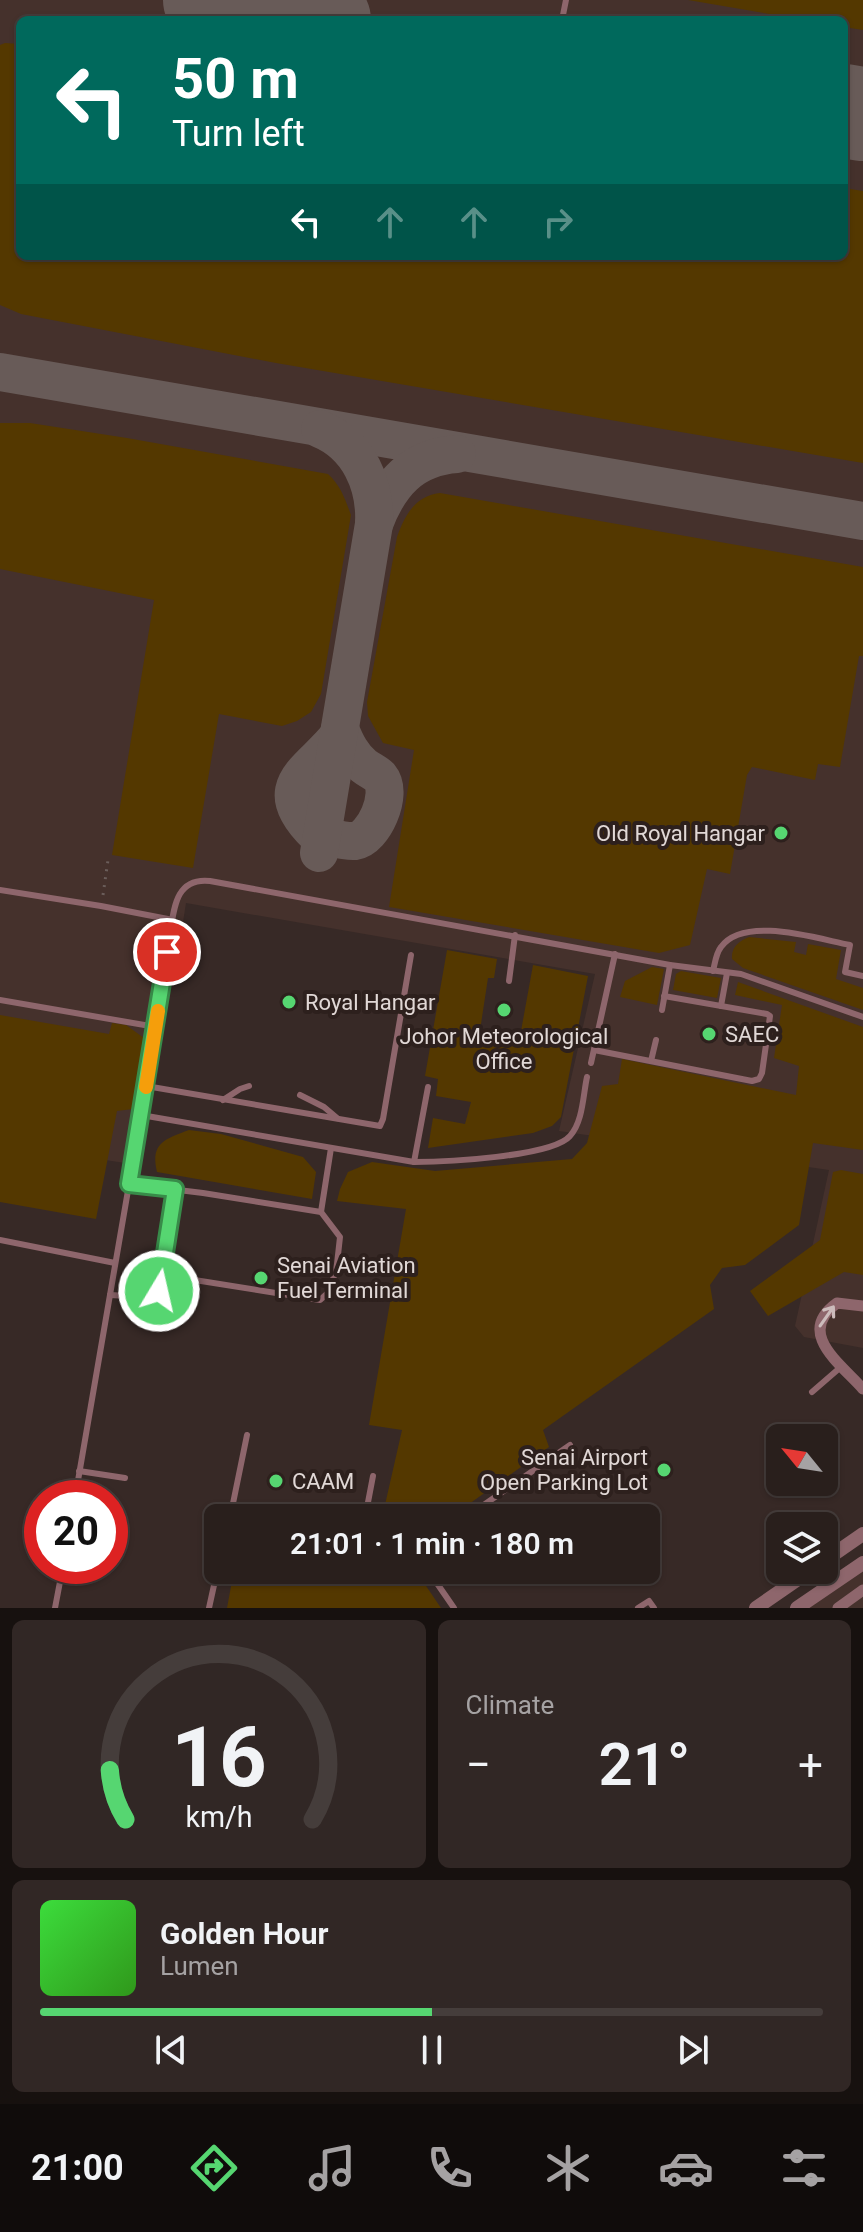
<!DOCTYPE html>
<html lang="en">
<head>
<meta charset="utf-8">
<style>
	body { margin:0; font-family:Roboto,sans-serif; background:#312725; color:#f1f3f6; height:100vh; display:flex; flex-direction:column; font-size:30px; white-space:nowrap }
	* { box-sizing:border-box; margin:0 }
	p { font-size:26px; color:#a5a2a3 }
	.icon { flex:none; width:44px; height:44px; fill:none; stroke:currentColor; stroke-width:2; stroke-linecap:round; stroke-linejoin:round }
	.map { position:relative; height:1608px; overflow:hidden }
	.sheet { display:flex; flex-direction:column; gap:12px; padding:12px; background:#17110f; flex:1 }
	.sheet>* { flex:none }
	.top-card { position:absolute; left:16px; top:16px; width:832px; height:244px; border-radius:12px; box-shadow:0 2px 6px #0004,0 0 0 2px #453d3b; background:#00695c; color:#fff; overflow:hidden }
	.needle { width:52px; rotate:300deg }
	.buttons { position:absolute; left:766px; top:1424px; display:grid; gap:16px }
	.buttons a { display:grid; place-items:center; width:72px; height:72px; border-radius:12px; background:#291f1c; box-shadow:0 2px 6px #0004,0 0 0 2px #453d3b; font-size:40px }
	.speed { position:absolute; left:24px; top:1480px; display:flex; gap:16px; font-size:40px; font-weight:700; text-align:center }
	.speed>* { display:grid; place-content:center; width:104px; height:104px; border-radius:50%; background:#291f1c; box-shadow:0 2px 6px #0004,0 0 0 2px #453d3b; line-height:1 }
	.speed .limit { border:12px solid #d22; background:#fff; color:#111 }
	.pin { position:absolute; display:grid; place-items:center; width:68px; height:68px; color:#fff; margin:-34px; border:4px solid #fff; border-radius:50%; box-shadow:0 2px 8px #0007 }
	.me { position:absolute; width:88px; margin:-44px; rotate:9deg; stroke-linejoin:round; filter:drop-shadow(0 0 6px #0008) }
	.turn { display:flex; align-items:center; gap:28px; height:168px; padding:0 24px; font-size:36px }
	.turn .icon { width:104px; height:104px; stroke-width:2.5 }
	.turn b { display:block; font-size:56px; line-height:68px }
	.lanes { display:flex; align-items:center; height:76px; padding:0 24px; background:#0003; justify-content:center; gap:40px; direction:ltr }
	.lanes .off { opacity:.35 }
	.big { font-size:60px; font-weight:600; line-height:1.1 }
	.sheet .widget { flex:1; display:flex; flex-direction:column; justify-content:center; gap:12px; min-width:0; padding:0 28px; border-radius:12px; background:#312725 }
	.sheet .dial { align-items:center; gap:0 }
	.dial svg { height:208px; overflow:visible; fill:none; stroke:#453d3b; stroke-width:7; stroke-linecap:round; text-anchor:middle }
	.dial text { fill:#f1f3f6; stroke:none }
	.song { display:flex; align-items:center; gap:24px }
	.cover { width:96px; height:96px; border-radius:12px; background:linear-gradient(135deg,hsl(120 70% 55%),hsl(110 70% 35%)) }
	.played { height:8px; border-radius:4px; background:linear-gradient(90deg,#56d671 50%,#453d3b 50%) }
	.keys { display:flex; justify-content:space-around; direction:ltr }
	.heat { display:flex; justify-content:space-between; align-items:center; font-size:44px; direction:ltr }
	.sheet .tiles { flex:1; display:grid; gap:12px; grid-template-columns:1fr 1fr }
	.widget:last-child { grid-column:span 2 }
	.trip { position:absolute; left:204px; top:1504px; width:456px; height:80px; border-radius:12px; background:#291f1c; box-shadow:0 2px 6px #0004,0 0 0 2px #453d3b; font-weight:600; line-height:80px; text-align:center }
	.tabs { display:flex; height:128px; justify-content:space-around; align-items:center; background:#100c0b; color:#a5a2a3 }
	.tabs .icon { width:56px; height:56px }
	.tabs .current { color:#56d671 }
	.tabs b { font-size:36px; color:#f1f3f6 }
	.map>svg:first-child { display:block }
	.built { fill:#45312c; fill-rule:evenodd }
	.green { fill:#543800 }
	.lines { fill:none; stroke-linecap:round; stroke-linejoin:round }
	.taxiway { stroke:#685b58; stroke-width:38 }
	.runway { stroke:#685b58; stroke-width:94 }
	.path { stroke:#6b5e5b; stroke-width:3; stroke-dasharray:2 6; stroke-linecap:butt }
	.service { stroke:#8e666c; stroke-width:6 }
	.minor { stroke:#8e666c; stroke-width:11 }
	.tertiary { stroke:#8e666c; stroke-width:14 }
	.oneway { stroke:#ccbcbc }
	.route-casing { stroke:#388b49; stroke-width:20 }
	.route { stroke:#56d671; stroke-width:14 }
	.slow { stroke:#f59e0b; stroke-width:14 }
	.poi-dot { fill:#56d671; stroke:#2d201d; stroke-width:3 }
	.labels { text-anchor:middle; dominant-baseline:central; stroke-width:8; stroke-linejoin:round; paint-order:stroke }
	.poi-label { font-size:22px; fill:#e1d8d6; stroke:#2d201d; text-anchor:start }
</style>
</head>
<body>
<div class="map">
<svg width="863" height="1608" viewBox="0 0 863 1608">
	<rect width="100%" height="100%" fill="#372926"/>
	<g class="built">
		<path d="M 0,0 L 863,0 L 863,1348 L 804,1337 L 795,1326 L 829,1170 L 559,1131 L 595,974 L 186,903 L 178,954 L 162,951 L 125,1163 L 0,1144 ZM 20,20 L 844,20 L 844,256 L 20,256 Z"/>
		<path d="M 863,1570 L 863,1608 L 807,1608 Z"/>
	</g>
	<g class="green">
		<path d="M 688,0 L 863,0 L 863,30 L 844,27 L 844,20 L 805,20 Z"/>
		<path d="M 5,43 L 20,44 L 20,256 L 844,256 L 844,188 L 863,191 L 863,463 L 276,363 L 21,314 L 0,305 L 0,45 Z"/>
		<path d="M 0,423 L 30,423 L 127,438 L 328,474 C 341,486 345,499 351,515 L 321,694 L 311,712 L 297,721 L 282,726 L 219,714 L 193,868 L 112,855 L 154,600 L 0,569 Z"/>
		<path d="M 440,493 L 863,567 L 863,656 L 859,656 L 840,767 L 818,764 L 815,780 L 752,767 L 747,775 L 730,874 L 707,869 L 690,945 L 659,953 L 389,907 L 414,750 L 383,743 L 368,716 L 367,702 L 397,537 C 405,515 415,496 440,493 Z"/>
		<path d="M 749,937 L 796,942 L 794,952 L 806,955 L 808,944 L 841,950 L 836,979 L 863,988 L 863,1010 L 743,968 L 732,959 C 731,947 739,941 749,937 Z"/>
		<path d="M 447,950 L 497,959 L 494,978 L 488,978 L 479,1037 L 519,1042 L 533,965 L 588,976 L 561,1117 L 552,1126 L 533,1133 L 428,1148 L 433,1118 L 465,1124 L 471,1102 L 436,1096 L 438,1079 L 425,1076 Z"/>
		<path d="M 652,967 L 664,969 L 657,1005 L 620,997 L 625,981 Z"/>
		<path d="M 681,971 L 721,978 L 717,998 L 673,990 L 676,974 Z"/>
		<path d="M 738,982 L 863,1027 L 863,1150 L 813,1143 L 799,1225 L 745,1265 L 722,1268 L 710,1285 L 714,1309 L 543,1430 L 549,1447 L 455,1514 L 453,1518 L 382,1518 L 402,1430 L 369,1425 L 406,1209 L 337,1201 L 340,1189 L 348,1172 L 372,1162 L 435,1171 L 572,1159 L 587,1143 L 602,1086 L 618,1084 L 622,1059 L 796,1095 L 799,1066 L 774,1058 L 782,1005 L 735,995 Z"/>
		<path d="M 0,1015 L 109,1034 L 112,1023 L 126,1025 L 144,1038 L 133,1109 L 117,1111 L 96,1219 L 0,1202 Z"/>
		<path d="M 189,1130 L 221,1134 L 303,1157 L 316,1172 L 312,1199 L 157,1172 C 150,1143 165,1139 189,1130 Z"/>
		<path d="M 841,1170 L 863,1174 L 863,1275 L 844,1272 L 768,1316 L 750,1291 L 820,1240 L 833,1172 Z"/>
		<path d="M 234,1570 L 357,1570 L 370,1573 L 371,1570 L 424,1570 L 420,1577 L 441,1608 L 227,1608 Z"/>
	</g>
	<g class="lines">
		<g class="taxiway">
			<path d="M 0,372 L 863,521"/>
			<path d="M 374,524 C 389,484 412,457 457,454"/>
			<path d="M 339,735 C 312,771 265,785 317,835 C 328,836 343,842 355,841 C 373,839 394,794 380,777 C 376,773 369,770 364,766 C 352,756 346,744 340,729"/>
			<path d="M 319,853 L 374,524 C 376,485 359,445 320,429"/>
		</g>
		<g class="runway">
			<path d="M 210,0 L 324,20"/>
			<path d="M 844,111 L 863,114"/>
		</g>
		<path class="path" d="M 103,895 L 108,860"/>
		<g class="service">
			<path d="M 562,20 L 566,0"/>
			<path d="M 0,890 L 101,906 L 173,920"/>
			<path d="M 169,940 C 174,913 173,877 210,881 L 670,965 L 741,974 L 863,1017"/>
			<path d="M 713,971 C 715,963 716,953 721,947 C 744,915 818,939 850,945 L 845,972 L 863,976"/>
			<path d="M 509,981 L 515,935"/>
			<path d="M 0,1000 L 156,1027"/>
			<path d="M 721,1006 L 727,973"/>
			<path d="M 662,1010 L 670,965"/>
			<path d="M 594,1050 L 752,1081 L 759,1079 L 762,1073 L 770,1016 L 767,1014 L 664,996"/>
			<path d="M 651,1061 L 656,1040"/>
			<path d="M 591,1063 L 615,954"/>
			<path d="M 146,1086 L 380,1126 L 383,1119 L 411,955"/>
			<path d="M 300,1095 L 324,1107 L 337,1118"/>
			<path d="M 223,1100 L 240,1089 L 249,1086"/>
			<path d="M 141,1115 L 414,1162 C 443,1162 552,1157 570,1136 C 583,1122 583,1095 587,1077"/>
			<path d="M 414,1162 L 428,1087"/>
			<path d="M 321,1212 L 331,1148"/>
			<path d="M 0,1240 L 115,1263"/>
			<path d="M 159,1291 L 175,1189"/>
			<path d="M 110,1295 L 128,1296 L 159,1291 L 182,1278 L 320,1300 L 330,1291 L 337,1264 L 340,1237 L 321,1212 L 203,1193 L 129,1184"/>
			<path d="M 812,1392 L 842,1366"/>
			<path d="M 79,1471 L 125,1478"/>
			<path d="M 75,1498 L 141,1115 L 167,952"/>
			<path d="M 230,1518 L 247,1435"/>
			<path d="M 365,1518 L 373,1476"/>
			<path d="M 465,1518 L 570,1445"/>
			<path d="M 432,1570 L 434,1579 L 454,1608"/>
			<path d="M 55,1608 L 63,1566"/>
			<path d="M 209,1608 L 218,1567"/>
			<path d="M 638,1608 L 649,1601 L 654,1608"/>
		</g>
		<g class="minor">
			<path d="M 863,1306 L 837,1303 C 795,1333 841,1364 863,1389"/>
			<path d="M 838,1608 L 863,1590"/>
		</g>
		<g class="tertiary">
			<path d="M 824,1561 L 863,1534"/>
			<path d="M 756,1608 L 811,1570"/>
			<path d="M 797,1608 L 863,1563"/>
		</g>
	</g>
	<defs><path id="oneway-shaft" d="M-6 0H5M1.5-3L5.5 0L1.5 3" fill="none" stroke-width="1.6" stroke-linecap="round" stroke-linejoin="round" transform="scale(2)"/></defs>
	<use class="oneway" href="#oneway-shaft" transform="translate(827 1316) rotate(-55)"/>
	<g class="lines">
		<g class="route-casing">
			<path id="route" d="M 159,1291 L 175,1189 L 129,1184 L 167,952"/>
		</g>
		<use href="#route" class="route"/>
		<path class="slow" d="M 146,1087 L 158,1011"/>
	</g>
	<g class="poi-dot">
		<circle cx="781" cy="833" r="8"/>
		<circle cx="289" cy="1002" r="8"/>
		<circle cx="504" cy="1010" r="8"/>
		<circle cx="709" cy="1034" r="8"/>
		<circle cx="261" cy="1278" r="8"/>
		<circle cx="664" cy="1470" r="8"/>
		<circle cx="276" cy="1481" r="8"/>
	</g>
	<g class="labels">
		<g class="poi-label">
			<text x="765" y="833" text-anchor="end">Old Royal Hangar</text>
			<text x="305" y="1002">Royal Hangar</text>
			<text x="725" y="1034">SAEC</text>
			<text x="504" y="1036" text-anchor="middle">Johor Meteorological<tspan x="504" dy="25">Office</tspan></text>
			<text x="277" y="1265">Senai Aviation<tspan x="277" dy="25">Fuel Terminal</tspan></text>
			<text x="648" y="1457" text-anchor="end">Senai Airport<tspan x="648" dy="25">Open Parking Lot</tspan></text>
			<text x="292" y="1481">CAAM</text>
		</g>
	</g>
</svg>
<div class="buttons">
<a><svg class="needle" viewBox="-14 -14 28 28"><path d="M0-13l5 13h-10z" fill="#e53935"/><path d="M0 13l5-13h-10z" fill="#a5a2a3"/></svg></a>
<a><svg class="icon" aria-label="layers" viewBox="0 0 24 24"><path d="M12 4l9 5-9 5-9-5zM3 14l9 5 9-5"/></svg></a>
</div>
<div class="speed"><div class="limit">20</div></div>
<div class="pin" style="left:167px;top:952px;background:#d93025"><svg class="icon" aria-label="arrive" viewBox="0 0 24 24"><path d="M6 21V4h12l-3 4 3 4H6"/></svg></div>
<svg class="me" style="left:159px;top:1291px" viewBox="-20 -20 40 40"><circle r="17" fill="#56d671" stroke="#fff" stroke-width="3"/><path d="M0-11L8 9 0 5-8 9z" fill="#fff"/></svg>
<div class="trip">21:01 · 1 min · 180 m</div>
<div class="top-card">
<div class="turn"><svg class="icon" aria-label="left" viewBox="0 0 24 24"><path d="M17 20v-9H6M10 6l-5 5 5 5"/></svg><div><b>50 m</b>Turn left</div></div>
<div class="lanes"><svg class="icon" aria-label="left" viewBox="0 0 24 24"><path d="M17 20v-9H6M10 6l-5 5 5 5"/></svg><svg class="icon off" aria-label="ahead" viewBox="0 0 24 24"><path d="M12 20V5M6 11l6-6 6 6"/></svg><svg class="icon off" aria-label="ahead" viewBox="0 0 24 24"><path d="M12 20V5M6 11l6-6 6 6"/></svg><svg class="icon off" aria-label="right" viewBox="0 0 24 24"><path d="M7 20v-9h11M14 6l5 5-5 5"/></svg></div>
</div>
</div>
<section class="sheet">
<div class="tiles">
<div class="widget dial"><svg viewBox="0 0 100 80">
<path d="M14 69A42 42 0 1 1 86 69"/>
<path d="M14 69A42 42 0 0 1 8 50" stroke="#56d671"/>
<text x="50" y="56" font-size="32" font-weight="700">16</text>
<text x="50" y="72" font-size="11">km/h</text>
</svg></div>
<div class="widget"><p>Climate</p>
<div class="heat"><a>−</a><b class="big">21°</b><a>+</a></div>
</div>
<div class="widget">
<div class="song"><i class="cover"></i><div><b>Golden Hour</b><p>Lumen</p></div></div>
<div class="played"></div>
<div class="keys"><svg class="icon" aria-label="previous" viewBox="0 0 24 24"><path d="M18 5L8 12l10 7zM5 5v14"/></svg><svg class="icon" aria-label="pause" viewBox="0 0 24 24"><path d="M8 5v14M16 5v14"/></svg><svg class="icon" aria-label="next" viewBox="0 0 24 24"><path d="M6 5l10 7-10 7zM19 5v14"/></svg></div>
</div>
</div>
</section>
<nav class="tabs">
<b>21:00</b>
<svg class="icon current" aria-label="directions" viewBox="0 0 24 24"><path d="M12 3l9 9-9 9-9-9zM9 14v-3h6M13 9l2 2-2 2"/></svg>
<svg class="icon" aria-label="music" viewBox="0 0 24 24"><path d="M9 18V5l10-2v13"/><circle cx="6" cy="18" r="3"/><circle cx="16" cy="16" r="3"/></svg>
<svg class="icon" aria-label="phone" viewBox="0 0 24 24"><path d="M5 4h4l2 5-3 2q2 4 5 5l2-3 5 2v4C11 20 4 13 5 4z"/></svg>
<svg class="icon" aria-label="climate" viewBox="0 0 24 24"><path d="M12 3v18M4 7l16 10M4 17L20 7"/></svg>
<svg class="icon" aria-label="car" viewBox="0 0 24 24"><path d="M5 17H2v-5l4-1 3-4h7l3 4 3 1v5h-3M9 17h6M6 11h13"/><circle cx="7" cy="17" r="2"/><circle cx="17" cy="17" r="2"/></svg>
<svg class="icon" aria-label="filters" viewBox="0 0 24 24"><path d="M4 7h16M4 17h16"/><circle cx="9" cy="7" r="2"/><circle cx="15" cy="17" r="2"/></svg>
</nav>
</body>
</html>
